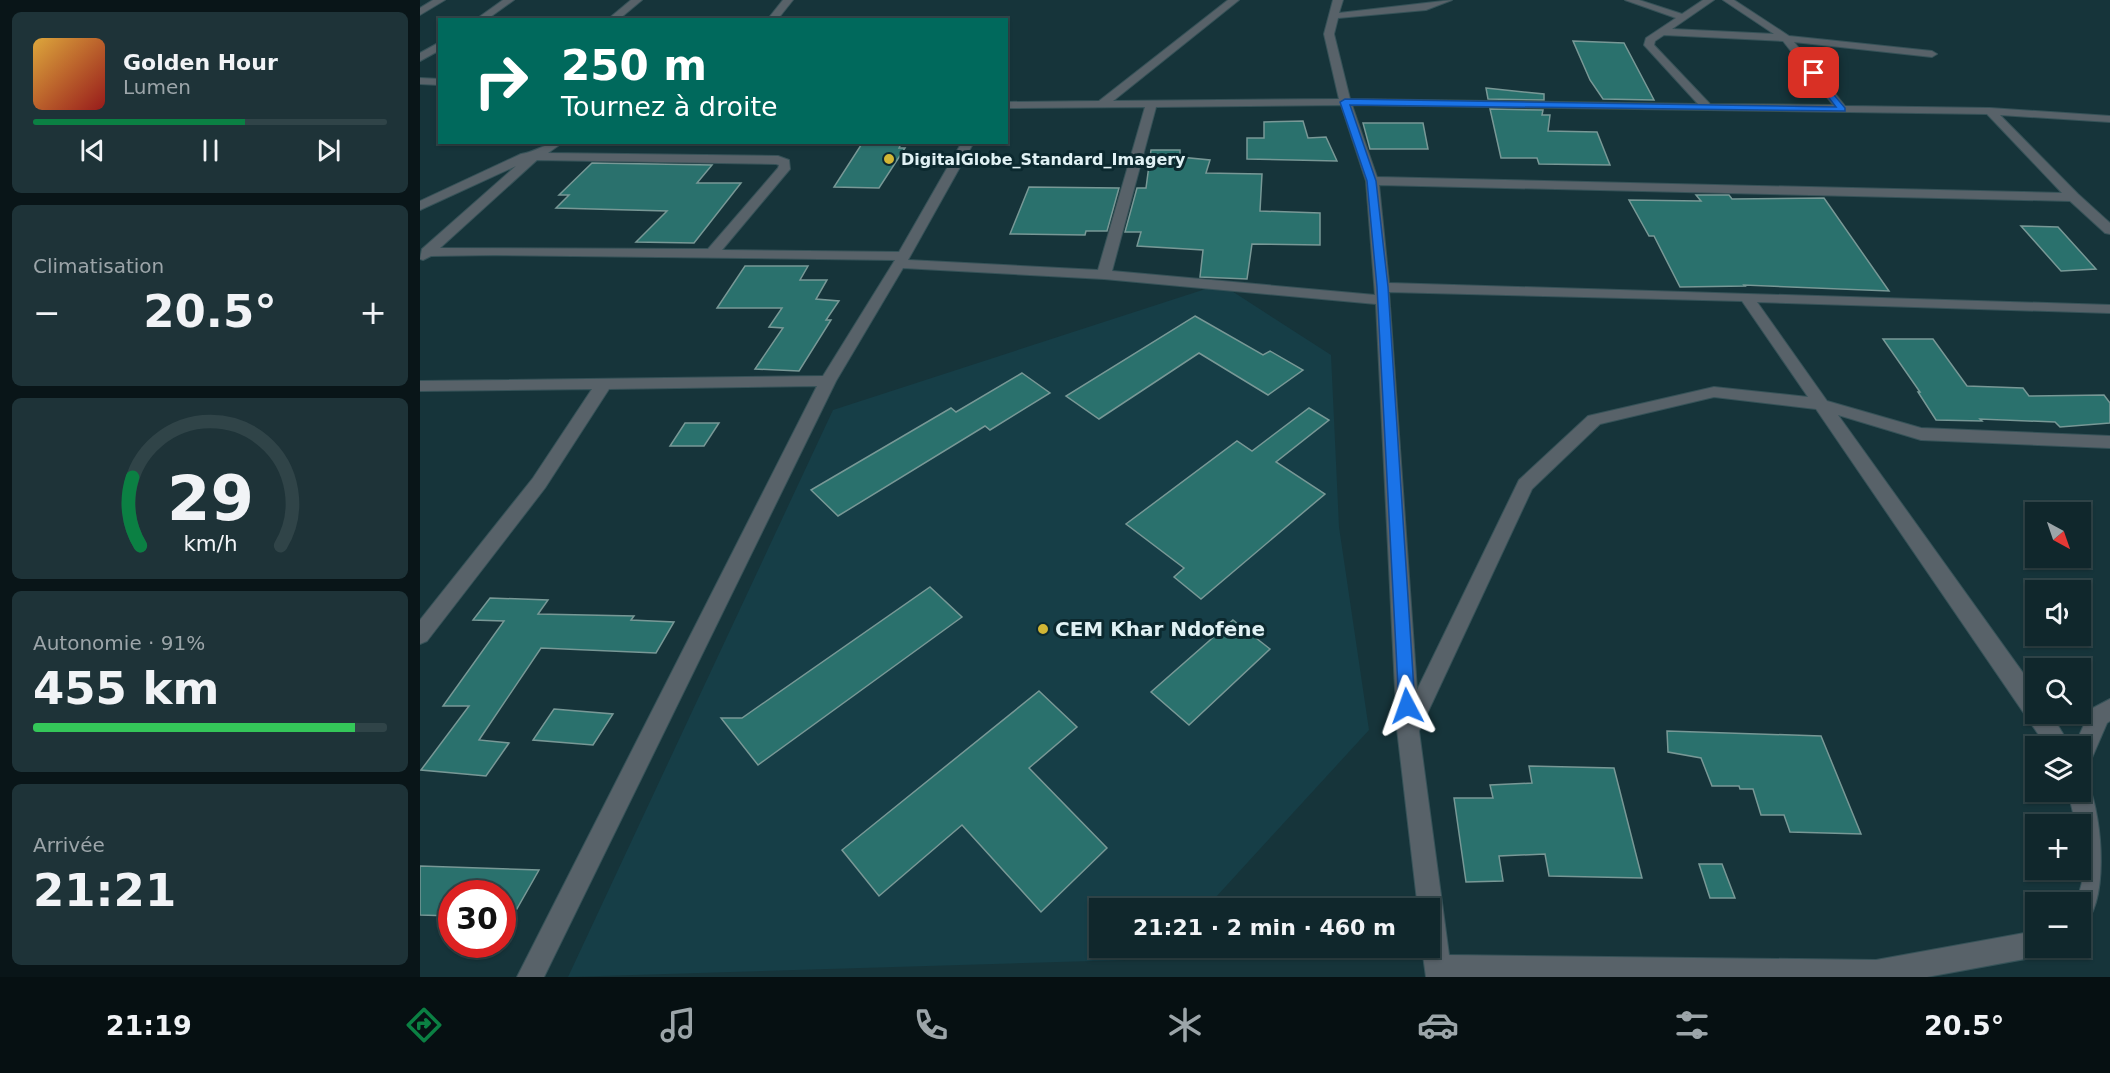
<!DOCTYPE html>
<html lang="fr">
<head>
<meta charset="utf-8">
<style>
	body { margin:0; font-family:"DejaVu Sans",sans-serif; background:#1e3338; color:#f1f3f6; height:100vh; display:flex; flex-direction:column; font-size:22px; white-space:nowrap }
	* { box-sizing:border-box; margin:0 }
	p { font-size:20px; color:#9ca5a9 }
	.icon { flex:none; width:33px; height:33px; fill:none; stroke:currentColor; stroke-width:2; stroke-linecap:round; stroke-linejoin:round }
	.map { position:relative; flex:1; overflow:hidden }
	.drawer { display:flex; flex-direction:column; gap:12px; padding:12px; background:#091518; width:420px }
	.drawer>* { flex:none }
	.guide { position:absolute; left:18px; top:18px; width:570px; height:126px; border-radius:0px; box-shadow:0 2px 4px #0004,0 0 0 2px #304448; background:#00695c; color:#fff; overflow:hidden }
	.needle { width:39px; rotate:140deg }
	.buttons { position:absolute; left:1605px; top:502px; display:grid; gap:12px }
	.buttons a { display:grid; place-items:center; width:66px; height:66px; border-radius:0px; background:#10272c; box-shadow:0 2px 4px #0004,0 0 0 2px #304448; font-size:30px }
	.speed { position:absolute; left:18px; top:880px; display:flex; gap:12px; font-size:30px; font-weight:700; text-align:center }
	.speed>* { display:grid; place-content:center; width:78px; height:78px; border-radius:50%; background:#10272c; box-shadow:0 2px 4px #0004,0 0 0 2px #304448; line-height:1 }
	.speed .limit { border:9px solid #d22; background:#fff; color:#111 }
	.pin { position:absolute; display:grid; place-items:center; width:51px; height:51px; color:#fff; margin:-26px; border-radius:12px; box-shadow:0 3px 9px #0006 }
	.me { position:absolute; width:66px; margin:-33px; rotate:356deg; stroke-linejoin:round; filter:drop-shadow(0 0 4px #0008) }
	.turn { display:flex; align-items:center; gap:21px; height:126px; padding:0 24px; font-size:27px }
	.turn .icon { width:78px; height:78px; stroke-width:2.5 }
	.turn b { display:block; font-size:42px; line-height:51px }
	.big { font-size:45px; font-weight:600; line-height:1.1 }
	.drawer .card { flex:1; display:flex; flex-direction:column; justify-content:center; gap:9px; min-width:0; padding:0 21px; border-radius:9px; background:#1e3338 }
	.drawer .dial { align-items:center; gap:0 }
	.dial svg { height:156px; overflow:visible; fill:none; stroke:#304448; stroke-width:7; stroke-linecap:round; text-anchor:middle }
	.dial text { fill:#f1f3f6; stroke:none }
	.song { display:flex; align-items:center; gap:18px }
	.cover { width:72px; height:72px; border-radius:9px; background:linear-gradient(135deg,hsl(40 70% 55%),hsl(0 70% 35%)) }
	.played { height:6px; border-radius:3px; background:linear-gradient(90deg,#0b8043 60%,#304448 60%) }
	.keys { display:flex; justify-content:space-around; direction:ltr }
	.heat { display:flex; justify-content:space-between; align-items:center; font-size:33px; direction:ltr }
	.charge { height:9px; border-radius:4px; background:linear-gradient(90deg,#34c759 91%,#304448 0) }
	.trip { position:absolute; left:669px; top:898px; width:351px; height:60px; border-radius:0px; background:#10272c; box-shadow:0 2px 4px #0004,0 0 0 2px #304448; font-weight:600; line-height:60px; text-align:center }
	.menu { display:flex; height:96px; justify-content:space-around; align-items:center; background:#061012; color:#9ca5a9 }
	.menu .icon { width:42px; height:42px }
	.menu .selected { color:#0b8043 }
	.menu b { font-size:27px; color:#f1f3f6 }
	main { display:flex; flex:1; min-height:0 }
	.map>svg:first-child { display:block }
	.built { fill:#163e47 }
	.building { fill:#2a716d; stroke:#789896; stroke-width:1.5 }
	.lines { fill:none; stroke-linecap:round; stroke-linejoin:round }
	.minor-casing { stroke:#365258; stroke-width:2 }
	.minor { fill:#586269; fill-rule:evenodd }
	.route { fill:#1a73e8; stroke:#114b97; stroke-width:1.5 }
	.poi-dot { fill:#d2b635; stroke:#0c292f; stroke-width:2 }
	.labels { text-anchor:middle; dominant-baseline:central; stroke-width:6; stroke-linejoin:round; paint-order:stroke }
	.far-poi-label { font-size:16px; font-weight:bold; fill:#e0f1f4; stroke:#0c292f; text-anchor:start }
	.poi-label { font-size:20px; font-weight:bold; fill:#e0f1f4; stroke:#0c292f; text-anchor:start }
</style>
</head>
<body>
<main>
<section class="drawer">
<div class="card">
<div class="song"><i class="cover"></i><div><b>Golden Hour</b><p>Lumen</p></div></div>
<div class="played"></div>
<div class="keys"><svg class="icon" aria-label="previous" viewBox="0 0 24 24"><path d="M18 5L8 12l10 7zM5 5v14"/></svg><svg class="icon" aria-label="pause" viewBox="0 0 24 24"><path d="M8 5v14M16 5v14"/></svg><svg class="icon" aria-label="next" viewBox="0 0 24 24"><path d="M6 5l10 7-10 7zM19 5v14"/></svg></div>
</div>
<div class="card"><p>Climatisation</p>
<div class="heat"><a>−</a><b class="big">20.5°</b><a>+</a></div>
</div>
<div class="card dial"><svg viewBox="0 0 100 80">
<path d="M14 69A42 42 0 1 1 86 69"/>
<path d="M14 69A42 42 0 0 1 10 34" stroke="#0b8043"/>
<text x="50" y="56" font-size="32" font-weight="700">29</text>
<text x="50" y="72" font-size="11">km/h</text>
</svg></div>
<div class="card"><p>Autonomie · 91%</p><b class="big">455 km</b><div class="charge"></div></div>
<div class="card"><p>Arrivée</p><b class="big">21:21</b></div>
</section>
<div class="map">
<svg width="1690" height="977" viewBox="0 0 1690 977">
	<rect width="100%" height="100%" fill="#16343a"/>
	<path class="built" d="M 801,284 L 911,355 L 919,527 L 949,730 L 785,909 L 680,909 L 680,948 L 750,948 L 739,959 L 148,977 L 413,410 Z"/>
	<g class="building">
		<path d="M 1153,41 L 1204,43 L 1234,100 L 1183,99 L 1170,80 Z"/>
		<path d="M 1066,88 L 1124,94 L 1124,100 L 1068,99 Z"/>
		<path d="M 1070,109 L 1123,110 L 1122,115 L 1130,115 L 1128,131 L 1177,132 L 1190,165 L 1119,164 L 1117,158 L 1081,158 Z"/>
		<path d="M 883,121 L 888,138 L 906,137 L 917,161 L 827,159 L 827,138 L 844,138 L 844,122 Z"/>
		<path d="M 943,123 L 1003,123 L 1008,149 L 950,149 Z"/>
		<path d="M 443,142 L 482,142 L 479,148 L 485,148 L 459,188 L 414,187 Z"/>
		<path d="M 731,150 L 760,150 L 760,157 L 790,160 L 786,173 L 842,174 L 840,211 L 900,213 L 900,245 L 832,244 L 827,279 L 780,277 L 783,250 L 717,246 L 721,232 L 705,232 L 717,188 L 726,188 Z"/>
		<path d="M 172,163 L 292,165 L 277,183 L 321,183 L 274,243 L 216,242 L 247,211 L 136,208 L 149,195 L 139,195 Z"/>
		<path d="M 609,187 L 699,188 L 687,231 L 666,231 L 665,235 L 590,234 Z"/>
		<path d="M 1276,195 L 1309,195 L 1312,199 L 1404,198 L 1469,291 L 1324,285 L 1325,286 L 1260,287 L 1234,236 L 1229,236 L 1209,200 L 1281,201 Z"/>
		<path d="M 1601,226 L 1638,227 L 1676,269 L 1641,271 Z"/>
		<path d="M 325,266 L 388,266 L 380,280 L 407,280 L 396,299 L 419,301 L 406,320 L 411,320 L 379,371 L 335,369 L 363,328 L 349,327 L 362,308 L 297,308 Z"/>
		<path d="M 775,316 L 843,355 L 850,351 L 883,370 L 848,395 L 779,353 L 679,419 L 646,396 Z"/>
		<path d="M 1463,339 L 1513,339 L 1547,386 L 1603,388 L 1609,396 L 1684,395 L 1690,403 L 1690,423 L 1640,427 L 1635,422 L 1560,419 L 1562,421 L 1516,420 L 1498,392 L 1500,392 Z"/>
		<path d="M 602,373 L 630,393 L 570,430 L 565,426 L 418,516 L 391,490 L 531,408 L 536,412 Z"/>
		<path d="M 889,408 L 909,420 L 856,462 L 905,494 L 781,599 L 754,577 L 764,568 L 706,524 L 817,441 L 832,451 Z"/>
		<path d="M 265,423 L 299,423 L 284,446 L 250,446 Z"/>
		<path d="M 510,587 L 542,617 L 338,765 L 301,718 L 322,718 Z"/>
		<path d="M 70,598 L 128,600 L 118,614 L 214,616 L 211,620 L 254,622 L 236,653 L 121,648 L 59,740 L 89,743 L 66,776 L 1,770 L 49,706 L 23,706 L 84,621 L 53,620 Z"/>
		<path d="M 813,620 L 850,649 L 769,725 L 731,692 Z"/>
		<path d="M 619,691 L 657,727 L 609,768 L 687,848 L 621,912 L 542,825 L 459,896 L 422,850 Z"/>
		<path d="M 134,709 L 193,714 L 173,745 L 113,740 Z"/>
		<path d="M 1247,731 L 1401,736 L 1441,834 L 1370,832 L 1364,815 L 1341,815 L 1333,789 L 1320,789 L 1319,786 L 1292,786 L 1281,758 L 1248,752 Z"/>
		<path d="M 1109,766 L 1194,768 L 1222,878 L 1129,876 L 1125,854 L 1079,856 L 1083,881 L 1046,882 L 1034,798 L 1073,798 L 1070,785 L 1112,783 Z"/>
		<path d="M 1279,864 L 1302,864 L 1315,898 L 1290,898 Z"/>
		<path d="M 0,866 L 119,870 L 82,935 L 82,894 L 32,894 L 32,916 L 0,915 Z"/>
	</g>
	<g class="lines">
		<g class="minor-casing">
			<g id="minor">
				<path d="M 13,0 L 25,0 L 0,15 L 0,8 Z"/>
				<path d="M 83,0 L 94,0 L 66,20 L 55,20 Z"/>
				<path d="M 211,0 L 222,0 L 198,20 L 187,20 Z"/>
				<path d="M 363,0 L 373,0 L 357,20 L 347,20 Z"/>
				<path d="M 808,0 L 819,0 L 693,101 L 919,99 L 904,34 L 913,0 L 923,0 L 919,13 L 1032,0 L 1006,10 L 918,18 L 914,34 L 930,99 L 1278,104 L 1224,45 L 1226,38 L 1256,18 L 1205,0 L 1219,0 L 1262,14 L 1283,0 L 1294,0 L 1252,29 L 1354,34 L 1303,0 L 1314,0 L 1369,36 L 1512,51 L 1517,54 L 1512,57 L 1374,42 L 1425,106 L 1570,108 L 1690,116 L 1690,122 L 1580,115 L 1658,194 L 1690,223 L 1690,234 L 1685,233 L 1650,201 L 959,185 L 969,283 L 1690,305 L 1690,313 L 1337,302 L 1407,401 L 1501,428 L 1690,436 L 1690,448 L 1501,440 L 1418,415 L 1616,691 L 1616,714 L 1631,714 L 1651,747 L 1627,747 L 1396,409 L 1294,397 L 1180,424 L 1112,489 L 999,731 L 1029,955 L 1456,960 L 1616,931 L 1616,948 L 1627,948 L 1625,953 L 1616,957 L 1507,977 L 1006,977 L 1002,948 L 1010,948 L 1010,909 L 998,909 L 977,729 L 956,304 L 684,279 L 483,268 L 416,381 L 124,977 L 97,977 L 397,386 L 189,389 L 125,488 L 7,641 L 0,644 L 0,620 L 113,478 L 172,389 L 0,391 L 0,381 L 403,376 L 475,260 L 75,255 L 11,256 L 3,260 L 0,259 L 2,249 L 96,166 L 0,210 L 0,201 L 101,154 C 116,152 126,142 142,143 L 128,153 L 358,156 L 369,160 L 370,169 L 302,250 L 479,252 L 542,142 L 554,142 L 488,260 L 678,270 L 725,107 L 586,108 L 586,102 L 679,101 ZM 1244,35 L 1363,41 L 1413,105 L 1290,104 L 1234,45 L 1235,41 ZM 921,105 L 946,181 L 955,295 L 692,271 L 736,107 ZM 932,105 L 1567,114 L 1642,193 L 957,177 ZM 117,160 L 356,164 L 359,165 L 358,168 L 288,249 L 20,248 ZM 969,292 L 1322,301 L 1388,397 L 1294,387 L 1168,416 L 1099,480 L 997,690 Z"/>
				<path d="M 20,42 L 20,50 L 0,61 L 0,53 Z"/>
				<path d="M 0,78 L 20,79 L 20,85 L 0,84 Z"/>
				<path d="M 1690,699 L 1690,721 L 1687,723 L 1668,767 L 1660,769 L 1660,747 L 1654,747 L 1671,709 Z"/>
				<path d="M 1660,781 L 1668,784 C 1683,818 1690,909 1660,928 L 1660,903 L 1653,903 C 1670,882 1660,850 1660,825 L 1656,825 L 1648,792 L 1660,792 Z"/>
			</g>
		</g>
		<use href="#minor" class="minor"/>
	</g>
	<path class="route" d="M 1394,71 L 1425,108 L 1425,111 L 930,105 L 956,181 L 968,287 L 995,706 L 993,711 L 987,713 L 981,711 L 979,706 L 957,287 L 947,181 L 920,102 L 925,99 L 1416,107 L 1390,73 Z"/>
	<g class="poi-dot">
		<circle cx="469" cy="159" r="6"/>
		<circle cx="623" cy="629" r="6"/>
	</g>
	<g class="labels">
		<g class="far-poi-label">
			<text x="481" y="159">DigitalGlobe_Standard_Imagery</text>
		</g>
		<g class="poi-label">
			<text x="635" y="629">CEM Khar Ndofene</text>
		</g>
	</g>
</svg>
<div class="buttons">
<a><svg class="needle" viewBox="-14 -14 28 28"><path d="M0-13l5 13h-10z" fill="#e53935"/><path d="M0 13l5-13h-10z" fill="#9ca5a9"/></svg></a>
<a><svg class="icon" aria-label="sound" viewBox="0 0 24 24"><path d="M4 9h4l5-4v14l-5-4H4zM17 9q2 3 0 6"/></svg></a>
<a><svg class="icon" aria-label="search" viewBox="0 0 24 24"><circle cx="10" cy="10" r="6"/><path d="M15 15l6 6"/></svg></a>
<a><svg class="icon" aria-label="layers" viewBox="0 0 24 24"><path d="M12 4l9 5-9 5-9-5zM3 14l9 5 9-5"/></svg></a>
<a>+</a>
<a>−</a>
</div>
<div class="speed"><div class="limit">30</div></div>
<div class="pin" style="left:1394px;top:73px;background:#d93025"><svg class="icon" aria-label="arrive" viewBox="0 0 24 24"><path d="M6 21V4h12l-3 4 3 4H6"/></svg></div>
<svg class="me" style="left:987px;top:706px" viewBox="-20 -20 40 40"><path d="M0-17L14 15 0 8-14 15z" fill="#1a73e8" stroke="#fff" stroke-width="4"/></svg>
<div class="trip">21:21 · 2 min · 460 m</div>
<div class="guide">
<div class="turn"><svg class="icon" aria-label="right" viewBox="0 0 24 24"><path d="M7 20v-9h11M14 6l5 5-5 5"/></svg><div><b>250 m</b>Tournez à droite</div></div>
</div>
</div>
</main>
<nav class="menu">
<b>21:19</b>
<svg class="icon selected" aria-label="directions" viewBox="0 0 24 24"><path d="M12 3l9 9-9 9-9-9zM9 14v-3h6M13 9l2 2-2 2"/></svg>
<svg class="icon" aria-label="music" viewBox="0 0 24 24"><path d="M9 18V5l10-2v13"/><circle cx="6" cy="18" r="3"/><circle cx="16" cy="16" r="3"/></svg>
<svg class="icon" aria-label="phone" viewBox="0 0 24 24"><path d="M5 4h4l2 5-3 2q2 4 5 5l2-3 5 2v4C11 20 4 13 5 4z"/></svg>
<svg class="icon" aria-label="climate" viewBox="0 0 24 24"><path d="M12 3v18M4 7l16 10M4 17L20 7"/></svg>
<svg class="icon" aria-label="car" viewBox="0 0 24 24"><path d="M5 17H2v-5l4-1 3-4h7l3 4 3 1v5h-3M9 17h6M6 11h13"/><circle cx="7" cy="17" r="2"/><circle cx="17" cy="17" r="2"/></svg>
<svg class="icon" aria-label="filters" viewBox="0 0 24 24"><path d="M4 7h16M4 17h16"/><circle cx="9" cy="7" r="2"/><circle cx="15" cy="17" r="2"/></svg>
<b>20.5°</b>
</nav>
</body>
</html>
